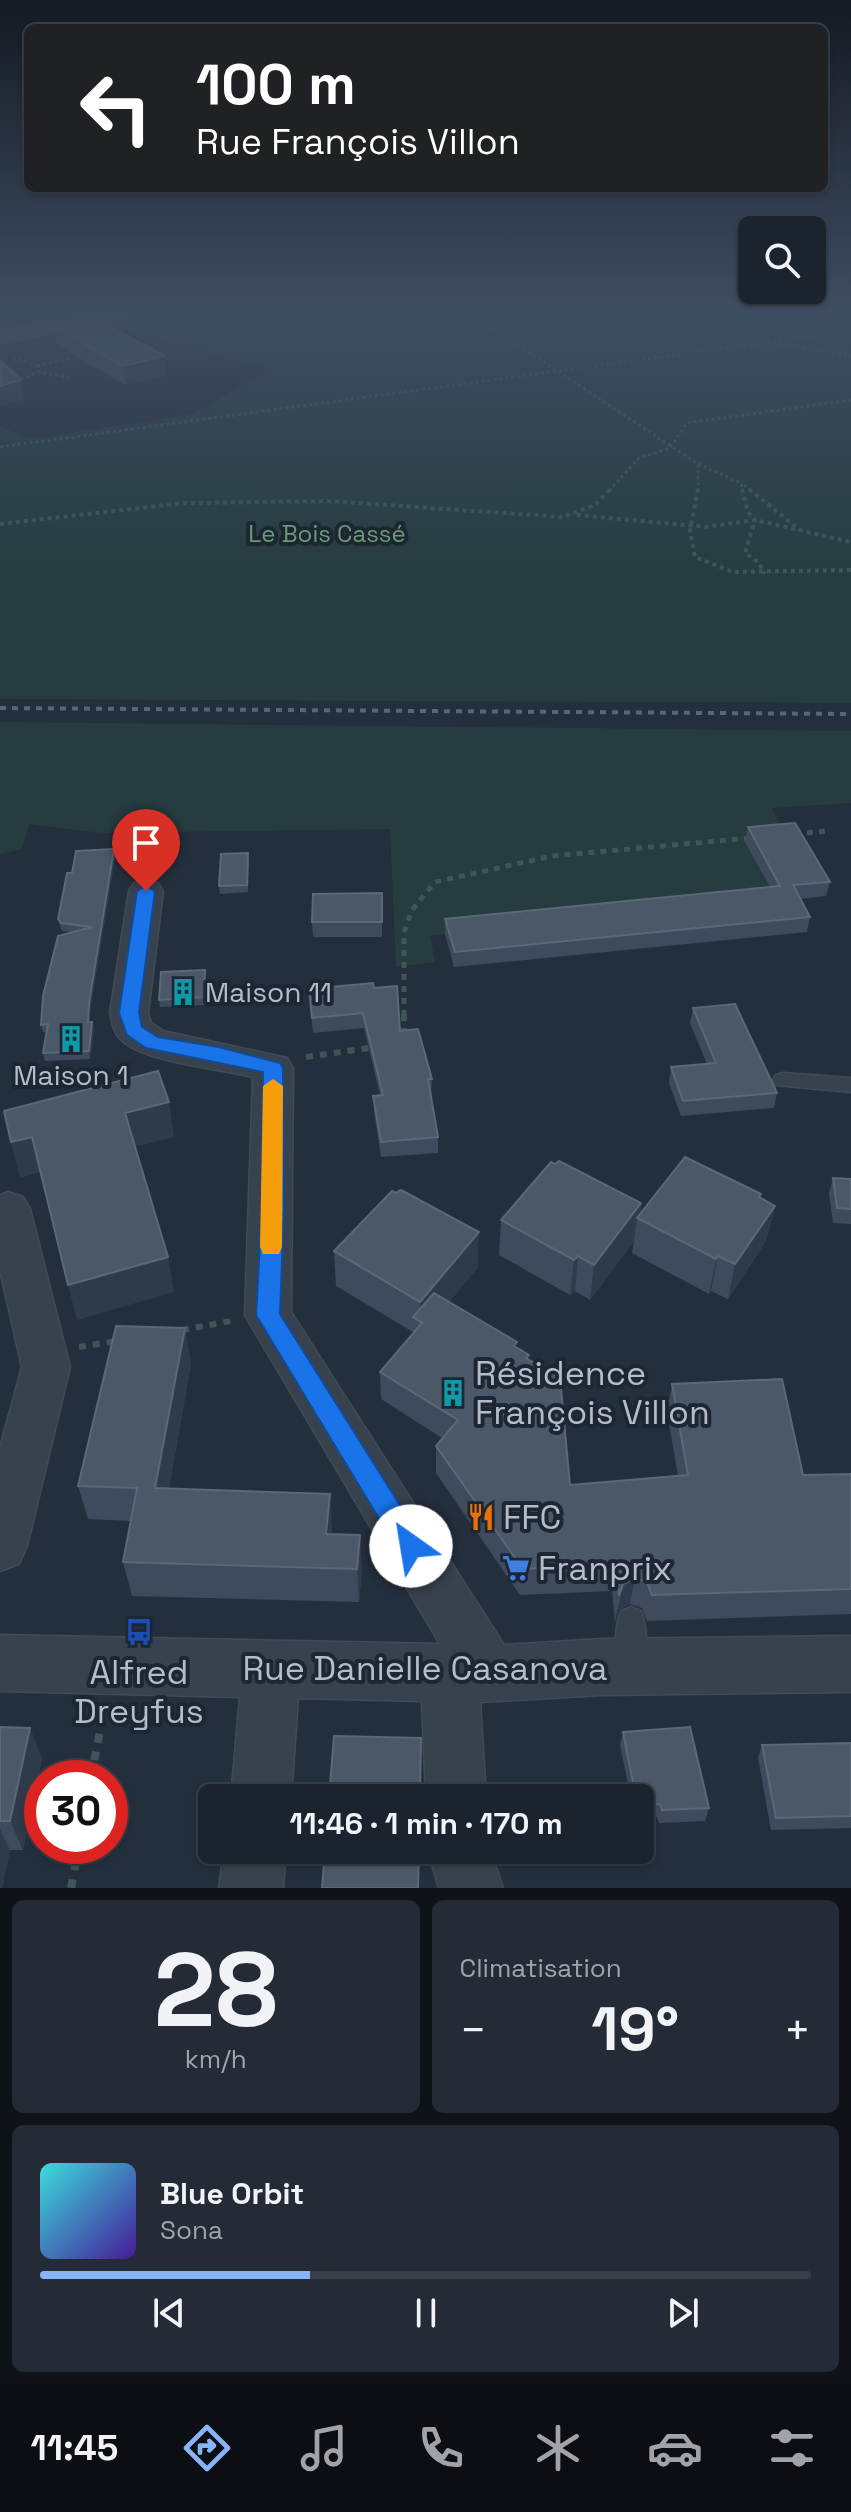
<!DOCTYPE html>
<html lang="fr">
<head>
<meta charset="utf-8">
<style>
	body { margin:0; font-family:"Space Grotesk",sans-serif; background:#242b36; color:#f1f3f6; height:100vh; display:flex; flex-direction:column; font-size:30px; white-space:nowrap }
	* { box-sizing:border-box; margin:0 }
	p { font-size:26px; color:#a0a4aa }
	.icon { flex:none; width:44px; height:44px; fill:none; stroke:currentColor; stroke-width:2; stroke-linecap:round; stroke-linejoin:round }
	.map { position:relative; height:1888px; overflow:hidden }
	.drawer { display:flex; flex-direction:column; gap:12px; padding:12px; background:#0f1319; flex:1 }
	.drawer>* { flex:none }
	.top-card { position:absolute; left:24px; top:24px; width:804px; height:168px; border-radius:12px; box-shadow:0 2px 6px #0004,0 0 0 2px #39404a; background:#202124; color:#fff; overflow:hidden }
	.controls { position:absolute; left:738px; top:216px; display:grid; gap:16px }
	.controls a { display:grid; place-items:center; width:88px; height:88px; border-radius:12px; background:#1b232e; box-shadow:0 2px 6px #0004,0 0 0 2px #39404a; font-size:40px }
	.speed { position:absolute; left:24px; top:1760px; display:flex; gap:16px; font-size:40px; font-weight:700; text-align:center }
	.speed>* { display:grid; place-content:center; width:104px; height:104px; border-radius:50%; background:#1b232e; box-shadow:0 2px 6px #0004,0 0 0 2px #39404a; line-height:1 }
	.speed .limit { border:12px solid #d22; background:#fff; color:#111 }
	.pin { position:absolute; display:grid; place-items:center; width:68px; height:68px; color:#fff; margin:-82px -34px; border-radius:50% 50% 50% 0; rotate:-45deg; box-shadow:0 0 8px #0007 }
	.pin .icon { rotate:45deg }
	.me { position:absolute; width:88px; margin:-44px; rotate:328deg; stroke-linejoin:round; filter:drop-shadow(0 0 6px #0008) }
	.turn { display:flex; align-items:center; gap:28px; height:168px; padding:0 40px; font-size:36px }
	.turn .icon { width:104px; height:104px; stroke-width:2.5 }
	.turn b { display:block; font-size:56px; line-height:68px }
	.big { font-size:60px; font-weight:600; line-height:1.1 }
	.drawer .tile { flex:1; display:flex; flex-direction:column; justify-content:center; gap:12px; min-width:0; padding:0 28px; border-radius:12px; background:#242b36 }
	.drawer .dial { align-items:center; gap:0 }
	.dial b { font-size:104px; line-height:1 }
	.song { display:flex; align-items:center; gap:24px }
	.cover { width:96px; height:96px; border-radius:12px; background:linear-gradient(135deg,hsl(180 70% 55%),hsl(260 70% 35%)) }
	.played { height:8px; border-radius:4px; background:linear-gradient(90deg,#8ab4f8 35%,#39404a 35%) }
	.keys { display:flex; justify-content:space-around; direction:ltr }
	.heat { display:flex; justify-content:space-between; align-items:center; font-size:44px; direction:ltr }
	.drawer .tiles { flex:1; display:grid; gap:12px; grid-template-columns:1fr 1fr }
	.tile:last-child { grid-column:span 2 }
	.trip { position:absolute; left:198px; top:1784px; width:456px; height:80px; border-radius:12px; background:#1b232e; box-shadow:0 2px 6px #0004,0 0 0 2px #39404a; font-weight:600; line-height:80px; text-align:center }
	.tabs { display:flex; height:128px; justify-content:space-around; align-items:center; background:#0b0e12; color:#a0a4aa }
	.tabs .icon { width:56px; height:56px }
	.tabs .active { color:#8ab4f8 }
	.tabs b { font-size:36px; color:#f1f3f6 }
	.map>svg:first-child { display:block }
	.green { fill:#263c3f }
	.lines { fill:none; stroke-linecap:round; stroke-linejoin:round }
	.lane-casing { stroke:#414a57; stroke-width:3 }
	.street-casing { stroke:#414a57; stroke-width:3 }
	.secondary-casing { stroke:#414a57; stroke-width:3 }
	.path-far4 { stroke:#3f5557; stroke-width:3; stroke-dasharray:3 3; stroke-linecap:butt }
	.path-far3 { stroke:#3f5557; stroke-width:4; stroke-dasharray:4 4; stroke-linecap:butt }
	.path-far2 { stroke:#3f5557; stroke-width:5; stroke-dasharray:6 6; stroke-linecap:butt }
	.path-far1 { stroke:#3f5557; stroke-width:6; stroke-dasharray:7 7; stroke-linecap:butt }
	.path { stroke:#3f5557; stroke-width:8; stroke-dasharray:9 9; stroke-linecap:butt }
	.lane { fill:#38414e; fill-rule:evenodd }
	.street { fill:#38414e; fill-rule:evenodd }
	.secondary { fill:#465061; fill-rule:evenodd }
	.rail { stroke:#5a6575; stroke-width:4; stroke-dasharray:6 6; stroke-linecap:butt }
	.wall { fill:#3f4b5c }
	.shaded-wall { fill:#2f3b4b }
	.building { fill:#4b5868; stroke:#5c6777; stroke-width:2 }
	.route { fill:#1a73e8; stroke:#114b97; stroke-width:2 }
	.slow { fill:#f59e0b }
	.labels { text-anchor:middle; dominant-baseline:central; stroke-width:8; stroke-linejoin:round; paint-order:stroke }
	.far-park-label { font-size:24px; fill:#6b9a76; stroke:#1d2633 }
	.poi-label { font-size:28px; fill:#b4bcc9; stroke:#1d2633; text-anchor:start }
	.near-poi-label { font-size:34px; fill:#b4bcc9; stroke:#1d2633; text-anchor:start }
	.near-street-label { font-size:34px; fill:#b4bcc9; stroke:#1d2633 }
</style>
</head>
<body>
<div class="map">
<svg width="851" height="1888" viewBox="0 0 851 1888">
	<rect width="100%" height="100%" fill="#242f3e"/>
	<g class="green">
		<path d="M 157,312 L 851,312 L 851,703 L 0,699 L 0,426 L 31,439 L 193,414 L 272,369 L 98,324 Z"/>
		<path d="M 0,722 L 851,731 L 851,803 L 772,808 L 783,831 L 777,901 L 430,936 L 435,962 L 396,967 L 390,829 L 102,833 L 29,824 L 22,849 L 0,854 Z"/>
	</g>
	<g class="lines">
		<g class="lane-casing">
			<g id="lane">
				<path d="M 783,1073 L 851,1078 L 851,1092 L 776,1085 L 773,1080 L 776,1075 Z"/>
				<path d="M 631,1607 L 641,1611 C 648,1629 648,1657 641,1674 L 631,1678 L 621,1674 C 614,1657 614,1629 621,1611 Z"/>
			</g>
		</g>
		<g class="street-casing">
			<g id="street">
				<path d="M 146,880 L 158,883 L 163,891 L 148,1013 L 151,1023 L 163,1031 L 287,1058 L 293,1068 L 291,1312 L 504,1645 L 602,1639 L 851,1636 L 851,1692 L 602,1695 L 480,1702 L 486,1798 L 426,1798 L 422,1701 L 298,1698 L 291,1798 L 231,1798 L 240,1697 L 0,1691 L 0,1635 L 440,1644 L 245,1315 L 253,1077 C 220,1068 138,1063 118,1036 C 113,1030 112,1021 110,1013 L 129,891 L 134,883 Z"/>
				<path d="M 8,1192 L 23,1197 L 30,1209 L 70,1367 L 27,1546 L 19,1564 L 0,1571 L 0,1448 L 22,1367 L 0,1270 L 0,1195 Z"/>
				<path d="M 224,1850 L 286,1850 L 283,1888 L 219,1888 Z"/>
				<path d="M 428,1850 L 490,1850 L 503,1888 L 439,1888 Z"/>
			</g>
		</g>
		<g class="secondary-casing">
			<path id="secondary" d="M 93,312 L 134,312 L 123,319 L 0,344 L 0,330 Z"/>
		</g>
		<g class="path-far4">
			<path d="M 468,312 L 698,464 L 698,491"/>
			<path d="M 773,343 L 851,356"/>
			<path d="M 13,357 L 37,366 L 38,372"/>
			<path d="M 37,366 L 72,358"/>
			<path d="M 15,381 L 38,372 L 72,378"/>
			<path d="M 0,447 L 851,331"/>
			<path d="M 698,464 L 741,483 L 743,491"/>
			<path d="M 744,485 L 752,491"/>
			<path d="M 609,491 L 639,458 L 670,448 L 687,423 L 851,400"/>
		</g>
		<g class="path-far3">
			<path d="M 698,489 L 690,531 L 695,557 L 733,572 L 851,570"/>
			<path d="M 742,489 L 748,512 L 755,520 L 745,553 L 758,562 L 765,574"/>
			<path d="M 749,489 L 801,531"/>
			<path d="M 577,515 L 706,527 L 755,520 L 851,542"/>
			<path d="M 0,524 L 184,503 L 328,501 L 563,517 L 595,505 L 610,489"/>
		</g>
		<g class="path-far2">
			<path d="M 795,834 L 826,831"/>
			<path d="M 404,1016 L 404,932 L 412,910 L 435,882 L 552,856 L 750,838"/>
		</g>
		<g class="path-far1">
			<path d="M 404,1014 L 404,1035"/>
			<path d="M 306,1057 L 375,1047"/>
			<path d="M 182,1330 L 231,1321"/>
			<path d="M 79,1347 L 117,1341"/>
		</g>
		<g class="path">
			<path d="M 91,1778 L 104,1710"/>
			<path d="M 71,1888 L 79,1846"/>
		</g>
		<use href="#lane" class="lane"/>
		<use href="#street" class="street"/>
		<use href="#secondary" class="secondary"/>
		<path class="rail" d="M 0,708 L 851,714"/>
	</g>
	<g class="wall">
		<path d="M 53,326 L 167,375 L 125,385 L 56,344 Z"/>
		<path d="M 748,827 L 830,882 L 826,896 L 800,899 L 810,917 L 807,932 L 454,967 L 445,934 L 445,919 L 770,887 L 745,842 Z"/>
		<path d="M 115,857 L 90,1011 L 90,1022 L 94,1029 L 90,1059 L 45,1061 L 43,1053 L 47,1032 L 43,1032 L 41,1025 L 72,932 L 62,931 L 58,919 L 72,873 Z"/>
		<path d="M 249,860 L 248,892 L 220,894 L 219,886 Z"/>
		<path d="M 382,893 L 382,937 L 313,937 L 312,922 Z"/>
		<path d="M 206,978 L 205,1005 L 160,1007 L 159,1000 Z"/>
		<path d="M 374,988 L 400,1031 L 432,1079 L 431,1094 L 438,1137 L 438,1153 L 381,1157 L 374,1111 L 373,1096 L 380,1095 L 364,1028 L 313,1033 L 309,989 Z"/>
		<path d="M 693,1008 L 777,1093 L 774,1108 L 681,1116 L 669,1083 L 671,1067 L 707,1064 L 690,1023 Z"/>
		<path d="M 833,1178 L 851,1179 L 851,1224 L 833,1223 L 829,1193 Z"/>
		<path d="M 761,1194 L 760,1198 L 775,1206 L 766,1241 L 728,1299 L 711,1291 L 709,1294 L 632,1253 L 634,1241 L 590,1300 L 575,1291 L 570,1295 L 499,1255 L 501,1220 L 641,1203 L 640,1215 Z"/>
		<path d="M 334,1251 L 478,1267 L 449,1302 L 516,1348 L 528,1360 L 570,1485 L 678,1476 L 667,1412 L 672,1384 L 803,1475 L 851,1474 L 851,1614 L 647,1621 L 642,1608 L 630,1604 L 618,1610 L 615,1622 L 612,1591 L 520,1595 L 436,1473 L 436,1446 L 442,1438 L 381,1399 L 380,1372 L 413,1332 L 336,1286 Z"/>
		<path d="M 191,1363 L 169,1489 L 332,1528 L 332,1534 L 362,1569 L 359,1602 L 132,1596 L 123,1562 L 131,1521 L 88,1519 L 78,1486 Z"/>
		<path d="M 0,1727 L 42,1758 L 23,1850 L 10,1850 L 2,1888 L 0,1888 Z"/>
		<path d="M 623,1732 L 709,1808 L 705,1821 L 659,1823 L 657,1817 L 640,1818 L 640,1798 L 631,1798 L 620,1745 Z"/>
		<path d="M 851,1743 L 851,1828 L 771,1830 L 758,1758 L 762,1745 Z"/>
	</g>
	<g class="shaded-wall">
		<path d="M 165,356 L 167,375 L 125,385 L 123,366 Z"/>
		<path d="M 21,380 L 24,400 L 0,406 L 0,386 Z"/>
		<path d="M 114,849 L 115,857 L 90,1011 L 90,1030 L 88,1022 L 89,1003 Z"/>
		<path d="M 92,1022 L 94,1029 L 90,1059 L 89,1051 Z"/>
		<path d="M 169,1102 L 174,1137 L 131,1148 L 125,1113 Z"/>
		<path d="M 32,1137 L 41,1172 L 20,1178 L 11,1142 Z"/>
		<path d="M 641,1203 L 639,1219 L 637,1218 L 634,1241 L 590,1300 L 594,1265 Z"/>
		<path d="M 775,1206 L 766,1241 L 728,1299 L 735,1264 Z"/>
		<path d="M 479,1232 L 478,1267 L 422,1335 L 420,1302 Z"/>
		<path d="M 578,1256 L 575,1291 L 570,1295 L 574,1260 Z"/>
		<path d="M 718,1256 L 711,1291 L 709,1294 L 716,1259 Z"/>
		<path d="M 168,1257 L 174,1292 L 77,1320 L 68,1285 Z"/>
		<path d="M 185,1328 L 191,1363 L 163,1522 L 155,1488 Z"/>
		<path d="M 330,1494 L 332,1528 L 329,1567 L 326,1534 Z"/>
		<path d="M 360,1535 L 362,1569 L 359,1602 L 357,1569 Z"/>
		<path d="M 635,1578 L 630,1604 L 618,1610 L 615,1622 L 623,1584 Z"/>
		<path d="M 30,1728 L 42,1758 L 23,1850 L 10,1821 Z"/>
		<path d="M 0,1829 L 10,1850 L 2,1888 L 0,1888 Z"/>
	</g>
	<g class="building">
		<path d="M 91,317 L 165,356 L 123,366 L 53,326 Z"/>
		<path d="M 0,360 L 21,380 L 0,386 Z"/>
		<path d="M 795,823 L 830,882 L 793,885 L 810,917 L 455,952 L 445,919 L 780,886 L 748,827 Z"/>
		<path d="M 114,849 L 89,1003 L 88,1022 L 92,1022 L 89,1051 L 43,1053 L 48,1024 L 41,1025 L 43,996 L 58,936 L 92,927 L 61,923 L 58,919 L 67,873 L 72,873 L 76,851 Z"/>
		<path d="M 248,853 L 247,885 L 219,886 L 221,854 Z"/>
		<path d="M 382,893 L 382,922 L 312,922 L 313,894 Z"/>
		<path d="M 205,970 L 204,997 L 159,1000 L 161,972 Z"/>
		<path d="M 373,983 L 374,988 L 397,986 L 400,1031 L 418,1029 L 432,1079 L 428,1079 L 438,1137 L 381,1142 L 373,1096 L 383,1095 L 363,1013 L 312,1018 L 309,989 Z"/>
		<path d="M 735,1004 L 777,1093 L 683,1101 L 671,1067 L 716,1063 L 693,1008 Z"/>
		<path d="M 158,1071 L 169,1102 L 125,1113 L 168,1257 L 68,1285 L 32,1137 L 11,1142 L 4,1111 Z"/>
		<path d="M 685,1157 L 761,1194 L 759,1197 L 775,1206 L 735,1264 L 718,1256 L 716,1259 L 637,1218 Z"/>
		<path d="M 559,1161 L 641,1203 L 594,1265 L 578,1256 L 574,1260 L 501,1220 L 551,1162 L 555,1164 Z"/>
		<path d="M 833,1178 L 851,1179 L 851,1209 L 837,1208 Z"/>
		<path d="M 401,1190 L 479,1232 L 420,1302 L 334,1251 L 392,1191 L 396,1193 Z"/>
		<path d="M 434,1293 L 517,1342 L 514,1346 L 529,1355 L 526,1358 L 560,1378 L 570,1485 L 688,1475 L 672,1384 L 782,1379 L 803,1475 L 851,1474 L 851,1589 L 652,1595 L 647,1582 L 635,1578 L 623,1584 L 619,1596 L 616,1565 L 523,1569 L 436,1446 L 458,1420 L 380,1372 L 422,1323 L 413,1317 Z"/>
		<path d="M 116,1326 L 185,1328 L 155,1488 L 330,1494 L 326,1534 L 360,1535 L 357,1569 L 123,1562 L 137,1488 L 78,1486 Z"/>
		<path d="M 0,1727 L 30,1728 L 10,1821 L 0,1821 Z"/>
		<path d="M 690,1727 L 709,1808 L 662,1810 L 660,1804 L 640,1805 L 640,1798 L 636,1798 L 623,1732 Z"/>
		<path d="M 334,1736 L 421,1738 L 420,1798 L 329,1798 Z"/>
		<path d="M 851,1743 L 851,1816 L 776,1818 L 762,1745 Z"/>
		<path d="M 325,1850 L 419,1850 L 418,1888 L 322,1888 Z"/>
	</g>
	<linearGradient id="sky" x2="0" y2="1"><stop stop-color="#141a22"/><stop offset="0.54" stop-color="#3f4d63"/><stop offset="1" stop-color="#3f4d63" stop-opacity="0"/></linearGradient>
	<rect width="851" height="576" fill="url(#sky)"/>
	<path class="route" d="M 146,886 L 155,891 L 139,1013 L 142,1027 L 158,1037 L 218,1047 L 280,1063 L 283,1068 L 284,1208 L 280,1314 L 420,1537 L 424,1546 L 420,1555 L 411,1559 L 401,1555 L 256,1315 L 262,1208 L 263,1072 L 146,1048 L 127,1035 L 119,1013 L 137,891 Z"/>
	<path class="slow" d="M 273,1079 L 283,1086 L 282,1247 L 279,1254 L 263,1254 L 260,1247 L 263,1086 Z"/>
	<defs>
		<g id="building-bare" transform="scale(2.16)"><path d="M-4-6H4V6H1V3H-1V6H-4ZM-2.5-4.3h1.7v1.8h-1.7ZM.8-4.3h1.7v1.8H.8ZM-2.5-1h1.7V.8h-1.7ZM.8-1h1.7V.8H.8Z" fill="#0f9aa8" stroke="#1d2633" stroke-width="2.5" paint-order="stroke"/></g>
		<g id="restaurant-bare" transform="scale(2.16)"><path d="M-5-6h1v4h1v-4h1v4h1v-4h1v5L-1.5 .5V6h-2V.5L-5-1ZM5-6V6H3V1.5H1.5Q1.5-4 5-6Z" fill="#e8710a" stroke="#1d2633" stroke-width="2.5" paint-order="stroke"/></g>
		<g id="supermarket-bare" transform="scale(2.16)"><path d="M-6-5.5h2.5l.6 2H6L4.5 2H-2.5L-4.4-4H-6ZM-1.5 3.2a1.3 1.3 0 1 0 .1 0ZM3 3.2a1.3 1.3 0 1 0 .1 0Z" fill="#3f7fe0" stroke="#1d2633" stroke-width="2.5" paint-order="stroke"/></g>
		<g id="bus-bare" transform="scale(2.16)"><path d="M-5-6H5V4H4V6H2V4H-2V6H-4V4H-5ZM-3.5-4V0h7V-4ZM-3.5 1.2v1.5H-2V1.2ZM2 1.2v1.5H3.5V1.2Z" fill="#1a4fb4" stroke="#1d2633" stroke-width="2.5" paint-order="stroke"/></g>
	</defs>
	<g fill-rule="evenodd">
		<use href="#building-bare" x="183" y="992"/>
		<use href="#building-bare" x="71" y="1039"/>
		<use href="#building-bare" x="453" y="1393"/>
		<use href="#restaurant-bare" x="481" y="1517"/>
		<use href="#supermarket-bare" x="516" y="1568"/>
		<use href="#bus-bare" x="139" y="1632"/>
	</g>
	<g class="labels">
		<g class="far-park-label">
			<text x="327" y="533">Le Bois Cassé</text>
		</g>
		<g class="poi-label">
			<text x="205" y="992">Maison 11</text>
			<text x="71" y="1075" text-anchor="middle">Maison 1</text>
		</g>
		<g class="near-poi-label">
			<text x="475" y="1373">Résidence<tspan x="475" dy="39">François Villon</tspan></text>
			<text x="503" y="1517">FFC</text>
			<text x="538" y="1568">Franprix</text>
			<text x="139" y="1672" text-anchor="middle">Alfred<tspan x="139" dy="39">Dreyfus</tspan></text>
		</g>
		<g class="near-street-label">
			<text x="425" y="1668">Rue Danielle Casanova</text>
		</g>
	</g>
</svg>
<div class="controls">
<a><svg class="icon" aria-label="search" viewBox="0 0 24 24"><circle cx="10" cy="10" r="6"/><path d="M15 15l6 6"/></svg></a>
</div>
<div class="speed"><div class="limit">30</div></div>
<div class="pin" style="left:146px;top:891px;background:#d93025"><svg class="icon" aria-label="arrive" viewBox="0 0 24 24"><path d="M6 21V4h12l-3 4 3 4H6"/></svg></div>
<svg class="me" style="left:411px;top:1546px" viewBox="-20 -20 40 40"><circle r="19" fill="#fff"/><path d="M0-13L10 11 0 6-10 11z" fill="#1a73e8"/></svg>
<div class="trip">11:46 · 1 min · 170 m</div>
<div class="top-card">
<div class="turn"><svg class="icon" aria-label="left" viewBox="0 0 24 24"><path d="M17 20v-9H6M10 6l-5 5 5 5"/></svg><div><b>100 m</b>Rue François Villon</div></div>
</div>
</div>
<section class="drawer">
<div class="tiles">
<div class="tile dial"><b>28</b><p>km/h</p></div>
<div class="tile"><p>Climatisation</p>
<div class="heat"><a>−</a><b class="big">19°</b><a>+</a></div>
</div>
<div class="tile">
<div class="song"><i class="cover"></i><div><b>Blue Orbit</b><p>Sona</p></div></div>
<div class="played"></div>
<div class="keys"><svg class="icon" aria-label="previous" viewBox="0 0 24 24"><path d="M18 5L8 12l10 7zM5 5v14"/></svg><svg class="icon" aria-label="pause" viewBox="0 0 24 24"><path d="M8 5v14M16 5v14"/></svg><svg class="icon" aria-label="next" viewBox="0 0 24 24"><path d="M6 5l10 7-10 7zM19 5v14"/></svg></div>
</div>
</div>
</section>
<nav class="tabs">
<b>11:45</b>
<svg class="icon active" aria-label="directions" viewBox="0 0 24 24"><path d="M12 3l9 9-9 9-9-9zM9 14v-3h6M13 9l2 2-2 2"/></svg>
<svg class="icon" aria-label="music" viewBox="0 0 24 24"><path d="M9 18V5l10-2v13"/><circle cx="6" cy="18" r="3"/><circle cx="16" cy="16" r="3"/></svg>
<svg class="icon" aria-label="phone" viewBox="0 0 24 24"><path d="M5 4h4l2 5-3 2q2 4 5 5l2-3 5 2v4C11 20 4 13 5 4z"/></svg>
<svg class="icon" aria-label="climate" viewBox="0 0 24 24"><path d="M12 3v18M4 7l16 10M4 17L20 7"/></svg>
<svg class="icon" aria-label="car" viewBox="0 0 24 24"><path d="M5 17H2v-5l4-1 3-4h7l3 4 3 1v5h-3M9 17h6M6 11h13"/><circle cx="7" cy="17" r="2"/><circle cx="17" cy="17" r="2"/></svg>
<svg class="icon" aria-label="filters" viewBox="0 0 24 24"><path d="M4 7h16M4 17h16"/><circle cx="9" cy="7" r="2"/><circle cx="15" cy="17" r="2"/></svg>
</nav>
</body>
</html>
